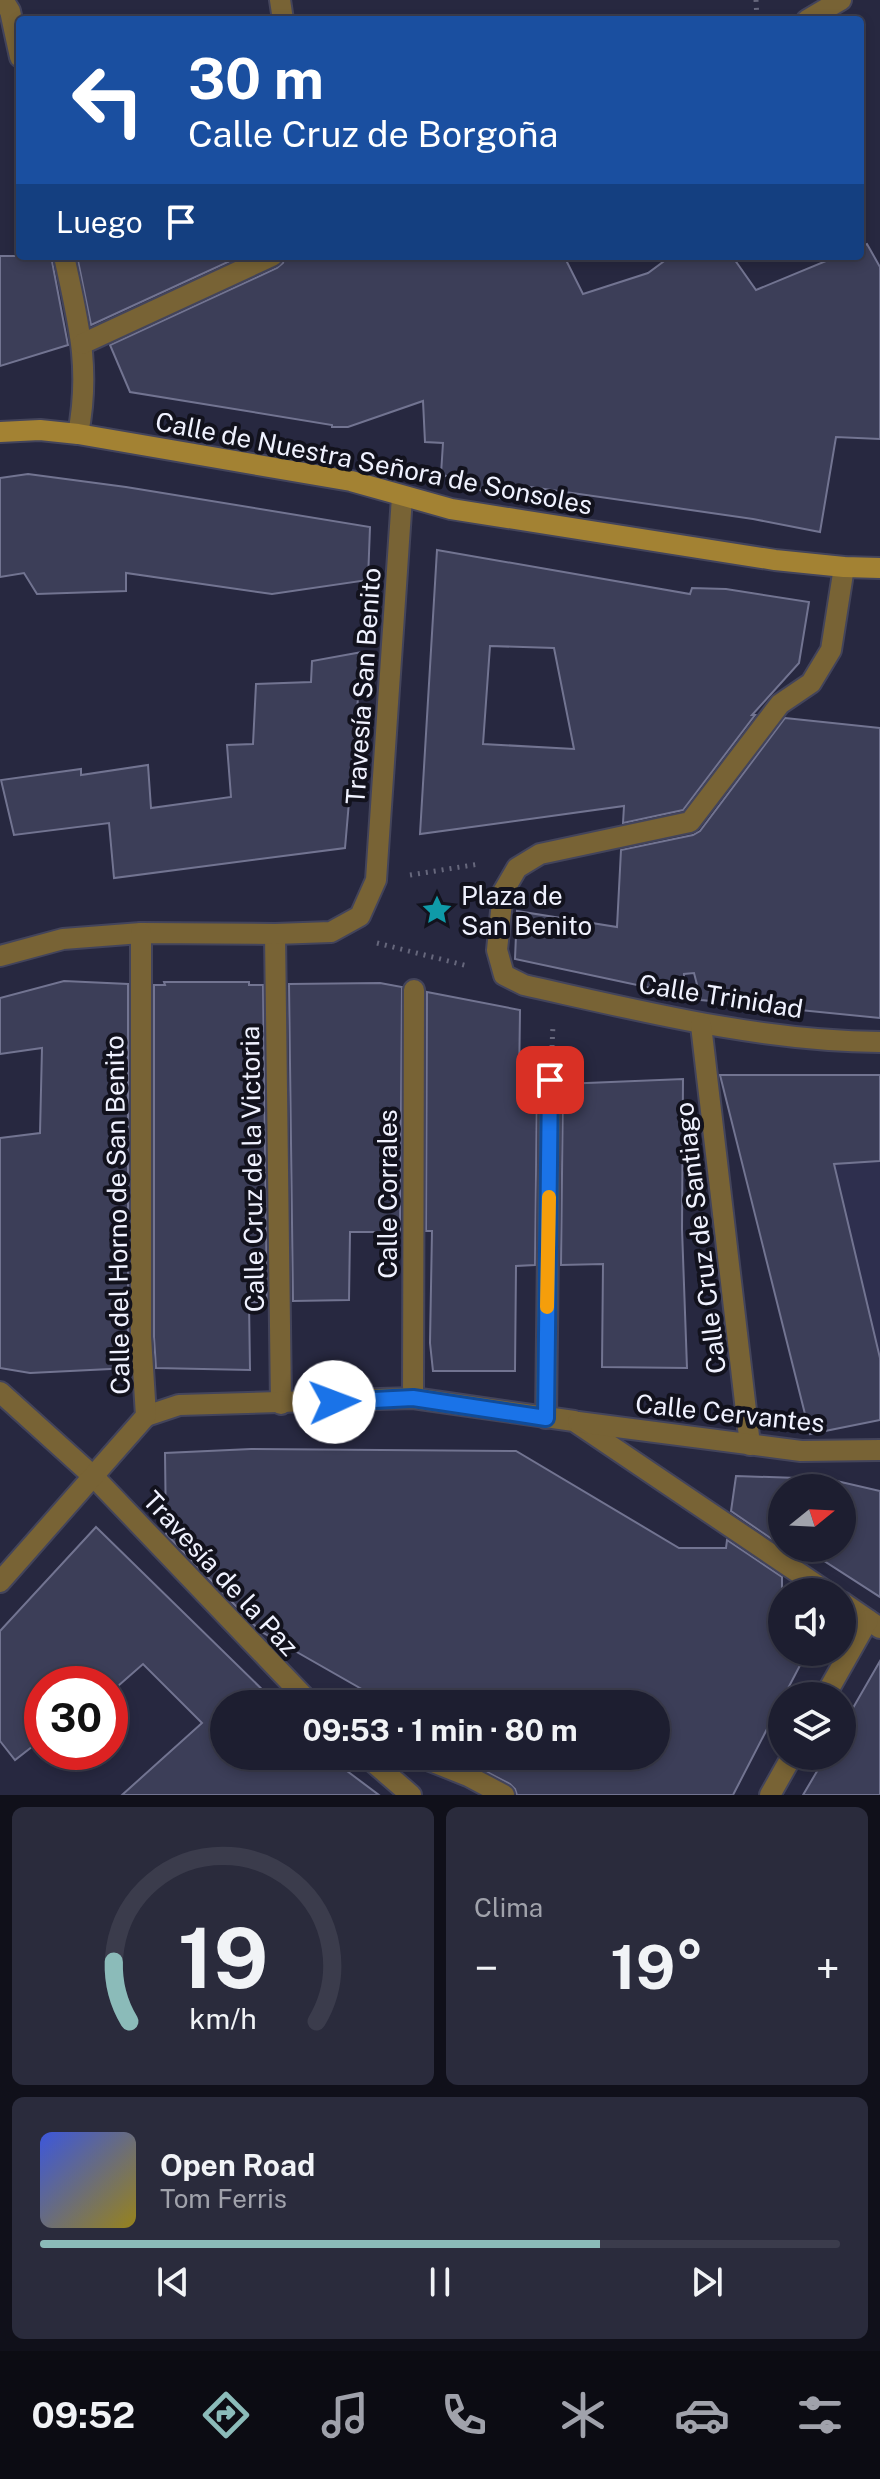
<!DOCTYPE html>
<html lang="es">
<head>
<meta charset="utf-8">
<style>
	body { margin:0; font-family:"Public Sans",sans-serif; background:#2a2b3c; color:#f1f3f6; height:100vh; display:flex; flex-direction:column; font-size:30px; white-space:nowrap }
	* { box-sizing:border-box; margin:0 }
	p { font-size:26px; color:#a0a2ab }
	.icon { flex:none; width:44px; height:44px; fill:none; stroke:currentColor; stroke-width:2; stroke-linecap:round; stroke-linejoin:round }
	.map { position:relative; height:1795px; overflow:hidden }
	.details { display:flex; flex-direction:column; gap:12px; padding:12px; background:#10101a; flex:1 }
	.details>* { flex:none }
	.top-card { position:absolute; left:16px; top:16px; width:848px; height:244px; border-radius:8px; box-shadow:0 4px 12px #0003,0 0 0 2px #3b3c4c; background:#1a4fa0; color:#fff; overflow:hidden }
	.needle { width:52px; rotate:72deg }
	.tools { position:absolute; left:768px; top:1474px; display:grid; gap:16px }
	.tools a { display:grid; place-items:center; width:88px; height:88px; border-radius:50%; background:#1d1e30; box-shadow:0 4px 12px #0003,0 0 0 2px #3b3c4c; font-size:40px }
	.speed { position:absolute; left:24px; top:1666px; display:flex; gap:16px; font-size:40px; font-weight:700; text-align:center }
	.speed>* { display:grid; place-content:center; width:104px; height:104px; border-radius:50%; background:#1d1e30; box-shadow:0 4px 12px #0003,0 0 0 2px #3b3c4c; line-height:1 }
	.speed .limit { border:12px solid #d22; background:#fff; color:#111 }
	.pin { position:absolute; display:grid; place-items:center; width:68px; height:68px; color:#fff; margin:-34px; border-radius:16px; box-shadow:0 4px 12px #0006 }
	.me { position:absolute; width:88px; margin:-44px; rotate:88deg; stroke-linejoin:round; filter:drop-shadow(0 0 6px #0008) }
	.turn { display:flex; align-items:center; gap:28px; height:168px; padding:0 40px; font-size:36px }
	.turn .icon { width:104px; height:104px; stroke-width:2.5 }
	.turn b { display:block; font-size:56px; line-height:68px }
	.then { display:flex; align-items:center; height:76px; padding:0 40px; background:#0003; gap:16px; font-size:30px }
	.big { font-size:60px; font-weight:700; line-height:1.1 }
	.details .card { flex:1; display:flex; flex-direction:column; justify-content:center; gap:12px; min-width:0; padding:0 28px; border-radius:12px; background:#2a2b3c }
	.details .dial { align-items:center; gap:0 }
	.dial svg { height:208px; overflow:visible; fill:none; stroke:#3b3c4c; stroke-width:7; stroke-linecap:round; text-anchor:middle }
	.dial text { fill:#f1f3f6; stroke:none }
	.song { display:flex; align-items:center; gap:24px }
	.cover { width:96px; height:96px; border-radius:12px; background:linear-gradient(135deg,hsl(230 70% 55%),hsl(50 70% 35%)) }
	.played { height:8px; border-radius:4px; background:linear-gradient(90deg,#8bbbb9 70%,#3b3c4c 70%) }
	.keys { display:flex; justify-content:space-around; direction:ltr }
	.heat { display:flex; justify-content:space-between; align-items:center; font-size:44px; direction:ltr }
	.details .tiles { flex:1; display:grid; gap:12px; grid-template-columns:1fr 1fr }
	.card:last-child { grid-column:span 2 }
	.trip { position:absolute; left:210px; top:1690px; width:460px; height:80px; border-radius:40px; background:#1d1e30; box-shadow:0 4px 12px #0003,0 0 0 2px #3b3c4c; font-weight:700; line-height:80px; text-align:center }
	.tabs { display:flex; height:128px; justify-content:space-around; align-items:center; background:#0c0c13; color:#a0a2ab }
	.tabs .icon { width:56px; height:56px }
	.tabs .active { color:#8bbbb9 }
	.tabs b { font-size:36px; color:#f1f3f6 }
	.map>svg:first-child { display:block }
	.built { fill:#2e2f4e }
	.building { fill:#3c3e58; stroke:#727491; stroke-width:2; fill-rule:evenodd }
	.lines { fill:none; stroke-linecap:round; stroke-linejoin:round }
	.street-casing { stroke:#43445b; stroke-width:24 }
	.secondary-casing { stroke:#43445b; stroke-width:24 }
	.path { stroke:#66677c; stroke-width:5; stroke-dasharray:2 6; stroke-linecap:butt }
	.street { stroke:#786335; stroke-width:20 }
	.secondary { stroke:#a38233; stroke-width:20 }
	.route-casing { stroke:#114b97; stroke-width:20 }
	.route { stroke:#1a73e8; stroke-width:14 }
	.slow { stroke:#f59e0b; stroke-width:14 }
	.labels { text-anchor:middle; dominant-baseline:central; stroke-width:8; stroke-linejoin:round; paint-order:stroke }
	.street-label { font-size:26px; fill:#f0f2ff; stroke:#12121d }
	.poi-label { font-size:26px; fill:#f0f2ff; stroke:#12121d; text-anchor:start }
</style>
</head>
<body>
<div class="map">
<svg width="880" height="1795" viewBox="0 0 880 1795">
	<rect width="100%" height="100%" fill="#272840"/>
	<path class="built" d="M 880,1074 L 880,1357 L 834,1164 L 822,1075 Z"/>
	<g class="building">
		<path d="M 867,244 L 880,267 L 880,439 L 836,437 L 820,532 L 753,519 L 503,483 L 500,498 L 441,474 L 443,443 L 425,442 L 423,401 L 348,427 L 332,427 L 332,425 L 130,392 L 110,345 L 277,268 L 283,263 L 285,256 L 564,256 L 583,294 L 648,273 L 671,256 L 732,256 L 756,290 L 838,256 L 860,256 L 860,247 Z"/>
		<path d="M 0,256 L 51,256 L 68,345 L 0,366 Z"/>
		<path d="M 77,256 L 241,256 L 91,325 Z"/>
		<path d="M 28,474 L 126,487 L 370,527 L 368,580 L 272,594 L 126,573 L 126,591 L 37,594 L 24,573 L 0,577 L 0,478 Z"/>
		<path d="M 437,550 L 690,594 L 692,588 L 726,589 L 809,602 L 799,663 L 752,715 L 755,715 L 683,810 L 623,823 L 624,806 L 420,834 ZM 490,646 L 554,648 L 574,749 L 483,744 Z"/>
		<path d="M 362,652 L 345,848 L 114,878 L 109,823 L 14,835 L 1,780 L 81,769 L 81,775 L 148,765 L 151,808 L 231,797 L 227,745 L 253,744 L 256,684 L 311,682 L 312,661 Z"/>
		<path d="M 785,718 L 880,728 L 880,1018 L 701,1000 L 694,973 L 684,974 L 684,995 L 515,959 L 517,911 L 617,927 L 621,850 L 693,835 L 700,831 Z"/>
		<path d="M 64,981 L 128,984 L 128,1337 L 130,1368 L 30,1373 L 0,1368 L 0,1138 L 40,1133 L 42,1048 L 0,1054 L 0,998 Z"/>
		<path d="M 164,982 L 249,982 L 249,985 L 263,985 L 267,1302 L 249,1302 L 250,1370 L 156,1368 L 154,1337 L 154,985 L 165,985 Z"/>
		<path d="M 380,983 L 402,987 L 400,1232 L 350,1232 L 349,1300 L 293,1301 L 289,984 Z"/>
		<path d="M 427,992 L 520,1010 L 519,1085 L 537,1085 L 535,1265 L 516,1266 L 515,1371 L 433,1371 L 430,1343 L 432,1231 L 426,1231 Z"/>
		<path d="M 720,1075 L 880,1075 L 880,1161 L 834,1164 L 880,1358 L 880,1420 L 810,1434 Z"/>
		<path d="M 683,1079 L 682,1229 L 687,1368 L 602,1367 L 603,1264 L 561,1265 L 563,1084 Z"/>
		<path d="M 251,1449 L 516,1451 L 679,1548 L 726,1548 L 727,1540 L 782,1577 L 782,1652 L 807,1652 L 784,1696 L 782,1696 L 782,1700 L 733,1795 L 517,1795 L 515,1789 L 510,1784 L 464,1760 L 467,1756 L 656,1756 L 656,1704 L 388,1704 L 260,1631 L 166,1534 L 165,1453 Z"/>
		<path d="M 736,1476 L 828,1479 L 880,1491 L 880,1597 L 804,1548 L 842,1548 L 842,1488 L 782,1488 L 782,1546 L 731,1511 Z"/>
		<path d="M 96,1527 L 277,1704 L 224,1704 L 224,1756 L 327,1756 L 379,1795 L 122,1795 L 202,1723 L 143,1664 L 110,1693 L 110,1684 L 42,1684 L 42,1739 L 15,1760 L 0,1741 L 0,1631 Z"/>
		<path d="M 880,1661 L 880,1795 L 803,1795 L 826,1756 L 842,1756 L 842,1727 Z"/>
	</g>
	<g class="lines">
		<g class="street-casing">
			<g id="street">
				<path d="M 3,0 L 10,11 L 20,57"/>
				<path d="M 280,0 L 283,20"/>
				<path d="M 807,20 L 841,0"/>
				<path d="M 64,256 C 78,321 91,367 78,434"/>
				<path d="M 82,344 L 272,256"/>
				<path d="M 844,567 L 831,650 L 811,683 L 780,704 L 690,822 L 540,854 L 517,868 L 503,892 L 497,950 L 504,975 L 524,985 C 641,1011 759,1041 880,1042"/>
				<path d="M 275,934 L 281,1404"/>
				<path d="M 0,956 L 63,939 L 141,933 L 275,934 L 331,932 L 360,916 L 376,880 L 402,497"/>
				<path d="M 701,1025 L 750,1445"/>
				<path d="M 0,1392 L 94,1477 L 311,1704"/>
				<path d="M 413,1398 L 414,990"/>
				<path d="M 146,1416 L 179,1405 L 413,1398 L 574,1421 L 827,1592"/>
				<path d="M 546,1418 L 550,1080"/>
				<path d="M 578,1422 L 801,1451 L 880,1450"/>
				<path d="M 0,1582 L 146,1416 L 141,1337 L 141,933"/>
				<path d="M 842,1602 L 880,1628"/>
				<path d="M 825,1696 L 868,1620"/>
				<path d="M 366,1756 L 411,1795"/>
				<path d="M 418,1756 L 468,1776 L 504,1795"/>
				<path d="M 770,1795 L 792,1756"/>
			</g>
		</g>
		<g class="secondary-casing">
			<path id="secondary" d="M 0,432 L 40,430 L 78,434 L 351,481 L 451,509 L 775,560 L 844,567 L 880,568"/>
		</g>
		<g class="path">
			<path d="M 756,0 L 757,20"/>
			<path d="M 410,875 L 479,864"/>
			<path d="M 377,943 L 468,966"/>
			<path d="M 552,1047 L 553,1025"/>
		</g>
		<use href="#street" class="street"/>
		<use href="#secondary" class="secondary"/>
	</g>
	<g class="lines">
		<g class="route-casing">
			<path id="route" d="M 334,1402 L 413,1398 L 546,1418 L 550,1080"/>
		</g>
		<use href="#route" class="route"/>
		<path class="slow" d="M 547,1307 L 549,1197"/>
	</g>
	<defs>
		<g id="sight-bare" transform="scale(2.4)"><path d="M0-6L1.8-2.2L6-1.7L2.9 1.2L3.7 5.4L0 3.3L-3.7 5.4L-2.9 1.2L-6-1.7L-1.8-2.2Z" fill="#0f9aa8" stroke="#12121d" stroke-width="2.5" paint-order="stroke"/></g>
	</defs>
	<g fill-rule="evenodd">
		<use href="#sight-bare" x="437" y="910"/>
	</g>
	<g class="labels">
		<g class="street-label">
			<text transform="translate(374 463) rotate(11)">Calle de Nuestra Señora de Sonsoles</text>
			<text transform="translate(363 686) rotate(-86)">Travesía San Benito</text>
			<text transform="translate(721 996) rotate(9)">Calle Trinidad</text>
			<text transform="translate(252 1169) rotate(-91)">Calle Cruz de la Victoria</text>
			<text transform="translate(387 1194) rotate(-90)">Calle Corrales</text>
			<text transform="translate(117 1215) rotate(-91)">Calle del Horno de San Benito</text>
			<text transform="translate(700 1238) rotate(-97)">Calle Cruz de Santiago</text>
			<text transform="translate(730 1413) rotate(6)">Calle Cervantes</text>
			<text transform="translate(221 1573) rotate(47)">Travesía de la Paz</text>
		</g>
		<g class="poi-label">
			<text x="461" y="895">Plaza de<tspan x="461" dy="30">San Benito</tspan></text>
		</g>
	</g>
</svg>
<div class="tools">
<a><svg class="needle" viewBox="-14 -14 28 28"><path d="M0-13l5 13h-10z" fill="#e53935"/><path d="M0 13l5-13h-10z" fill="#a0a2ab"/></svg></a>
<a><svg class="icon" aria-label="sound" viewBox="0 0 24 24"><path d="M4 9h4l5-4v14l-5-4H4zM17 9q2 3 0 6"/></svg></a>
<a><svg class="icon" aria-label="layers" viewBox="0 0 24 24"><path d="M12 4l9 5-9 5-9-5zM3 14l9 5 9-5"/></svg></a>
</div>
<div class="speed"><div class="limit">30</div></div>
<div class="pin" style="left:550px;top:1080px;background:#d93025"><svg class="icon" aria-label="arrive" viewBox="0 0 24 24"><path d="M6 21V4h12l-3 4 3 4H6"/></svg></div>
<svg class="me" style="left:334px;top:1402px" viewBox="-20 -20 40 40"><circle r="19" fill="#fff"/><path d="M0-13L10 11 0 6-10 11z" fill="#1a73e8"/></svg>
<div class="trip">09:53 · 1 min · 80 m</div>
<div class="top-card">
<div class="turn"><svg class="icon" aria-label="left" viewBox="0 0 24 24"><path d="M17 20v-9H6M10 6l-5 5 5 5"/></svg><div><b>30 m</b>Calle Cruz de Borgoña</div></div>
<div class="then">Luego<svg class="icon" aria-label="arrive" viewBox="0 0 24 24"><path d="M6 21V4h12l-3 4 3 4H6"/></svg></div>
</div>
</div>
<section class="details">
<div class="tiles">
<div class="card dial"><svg viewBox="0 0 100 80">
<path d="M14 69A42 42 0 1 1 86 69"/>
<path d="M14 69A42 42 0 0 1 8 46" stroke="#8bbbb9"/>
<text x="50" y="56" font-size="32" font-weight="700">19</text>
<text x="50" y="72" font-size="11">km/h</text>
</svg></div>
<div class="card"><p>Clima</p>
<div class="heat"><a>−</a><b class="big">19°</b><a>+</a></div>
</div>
<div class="card">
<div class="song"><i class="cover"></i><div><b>Open Road</b><p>Tom Ferris</p></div></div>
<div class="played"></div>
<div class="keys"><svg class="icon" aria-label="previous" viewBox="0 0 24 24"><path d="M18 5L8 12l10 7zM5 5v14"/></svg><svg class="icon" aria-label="pause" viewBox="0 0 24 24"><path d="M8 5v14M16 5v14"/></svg><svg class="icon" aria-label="next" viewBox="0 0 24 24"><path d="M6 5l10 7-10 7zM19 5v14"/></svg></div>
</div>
</div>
</section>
<nav class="tabs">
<b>09:52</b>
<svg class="icon active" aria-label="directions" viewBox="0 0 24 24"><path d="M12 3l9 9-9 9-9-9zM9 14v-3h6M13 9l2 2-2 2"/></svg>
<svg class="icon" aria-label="music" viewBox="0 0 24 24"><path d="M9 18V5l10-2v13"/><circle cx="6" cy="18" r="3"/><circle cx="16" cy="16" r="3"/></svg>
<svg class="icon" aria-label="phone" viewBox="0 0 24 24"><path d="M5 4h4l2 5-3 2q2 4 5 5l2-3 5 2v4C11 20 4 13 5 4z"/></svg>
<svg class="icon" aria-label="climate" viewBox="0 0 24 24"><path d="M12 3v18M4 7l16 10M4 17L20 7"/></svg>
<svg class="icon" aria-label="car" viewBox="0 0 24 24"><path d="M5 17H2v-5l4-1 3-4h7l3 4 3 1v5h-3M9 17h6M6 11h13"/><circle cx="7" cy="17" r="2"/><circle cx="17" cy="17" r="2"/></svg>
<svg class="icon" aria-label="filters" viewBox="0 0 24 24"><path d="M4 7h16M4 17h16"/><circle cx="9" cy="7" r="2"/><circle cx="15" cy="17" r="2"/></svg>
</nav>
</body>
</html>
